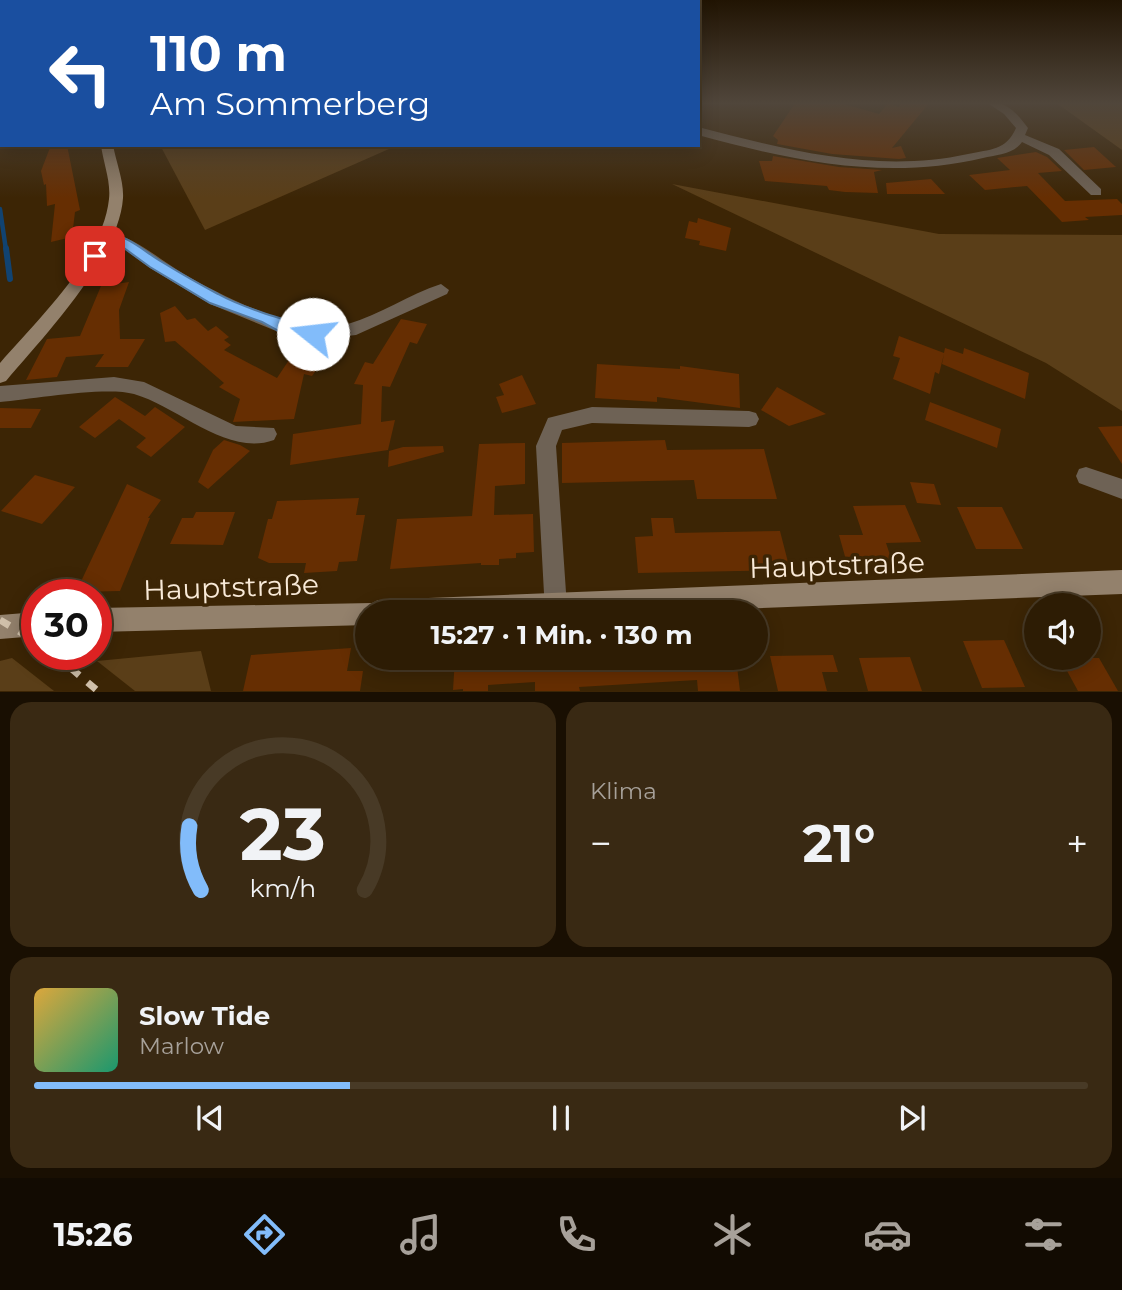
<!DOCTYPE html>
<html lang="de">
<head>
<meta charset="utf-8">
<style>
	body { margin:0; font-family:Montserrat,sans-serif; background:#392913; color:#f1f3f6; height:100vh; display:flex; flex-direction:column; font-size:26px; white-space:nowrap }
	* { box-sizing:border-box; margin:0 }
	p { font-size:23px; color:#a7a19a }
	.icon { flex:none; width:38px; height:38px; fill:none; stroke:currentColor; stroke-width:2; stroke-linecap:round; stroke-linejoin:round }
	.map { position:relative; height:692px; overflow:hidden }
	.panel { display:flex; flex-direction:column; gap:10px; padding:10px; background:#190f02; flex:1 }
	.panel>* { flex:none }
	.top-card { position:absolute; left:0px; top:0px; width:700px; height:147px; box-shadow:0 4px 18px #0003,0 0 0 2px #483a26; background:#1a4fa0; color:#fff; overflow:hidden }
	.fabs { position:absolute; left:1024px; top:593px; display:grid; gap:14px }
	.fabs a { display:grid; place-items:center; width:77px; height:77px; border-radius:50%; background:#2d1c04; box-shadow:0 4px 18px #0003,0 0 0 2px #483a26; font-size:35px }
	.speed { position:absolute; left:21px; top:579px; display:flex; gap:14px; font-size:35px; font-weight:700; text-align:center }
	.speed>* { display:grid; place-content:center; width:91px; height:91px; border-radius:50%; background:#2d1c04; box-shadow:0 4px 18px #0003,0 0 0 2px #483a26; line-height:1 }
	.speed .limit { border:10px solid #d22; background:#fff; color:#111 }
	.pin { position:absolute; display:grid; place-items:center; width:60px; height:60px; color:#fff; margin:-30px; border-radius:14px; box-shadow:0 4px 10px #0006 }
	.me { position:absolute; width:77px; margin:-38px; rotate:286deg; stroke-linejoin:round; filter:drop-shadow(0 0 5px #0008) }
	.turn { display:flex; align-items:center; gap:24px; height:147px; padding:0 35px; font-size:32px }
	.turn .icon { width:91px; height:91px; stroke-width:2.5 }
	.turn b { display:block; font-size:49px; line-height:60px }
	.big { font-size:52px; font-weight:700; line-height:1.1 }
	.panel .widget { flex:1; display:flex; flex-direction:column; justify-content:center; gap:10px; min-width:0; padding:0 24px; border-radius:21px; background:#392913 }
	.panel .dial { align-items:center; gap:0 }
	.dial svg { height:182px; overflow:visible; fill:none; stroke:#483a26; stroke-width:7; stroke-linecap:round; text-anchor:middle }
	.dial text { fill:#f1f3f6; stroke:none }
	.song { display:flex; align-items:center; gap:21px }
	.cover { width:84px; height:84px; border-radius:10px; background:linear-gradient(135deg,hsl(40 70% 55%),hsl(160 70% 35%)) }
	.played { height:7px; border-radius:4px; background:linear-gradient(90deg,#82bcfa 30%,#483a26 30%) }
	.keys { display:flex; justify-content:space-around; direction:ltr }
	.heat { display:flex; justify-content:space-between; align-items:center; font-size:38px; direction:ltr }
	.panel .tiles { flex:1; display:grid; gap:10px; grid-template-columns:1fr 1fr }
	.widget:last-child { grid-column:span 2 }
	.trip { position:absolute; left:355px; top:600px; width:413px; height:70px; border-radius:35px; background:#2d1c04; box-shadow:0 4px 18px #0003,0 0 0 2px #483a26; font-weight:700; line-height:70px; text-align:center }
	.menu { display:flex; height:112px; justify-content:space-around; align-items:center; background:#120b02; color:#a7a19a }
	.menu .icon { width:49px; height:49px }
	.menu .on { color:#82bcfa }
	.menu b { font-size:32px; color:#f1f3f6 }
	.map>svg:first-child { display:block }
	.green { fill:#5a3e18 }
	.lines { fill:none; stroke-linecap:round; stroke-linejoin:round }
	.stream-far1 { stroke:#114371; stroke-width:4.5 }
	.stream { stroke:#114371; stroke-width:6 }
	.building { fill:#662e02 }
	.street { fill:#6e6255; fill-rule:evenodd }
	.secondary { fill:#93816c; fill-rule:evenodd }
	.rail { stroke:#d0c0aa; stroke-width:7; stroke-dasharray:11 11; stroke-linecap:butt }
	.route { fill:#82bcfa; stroke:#547aa2; stroke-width:2 }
	.labels { text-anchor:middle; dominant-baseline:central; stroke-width:7; stroke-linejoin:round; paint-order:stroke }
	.near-street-label { font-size:28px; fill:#f9ead8; stroke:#3c2505 }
</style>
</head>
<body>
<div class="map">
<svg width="1122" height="692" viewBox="0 0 1122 692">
	<rect width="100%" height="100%" fill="#3c2505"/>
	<g class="green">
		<path d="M 1055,102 L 1122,102 L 1122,150 Z"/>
		<path d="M 160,145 L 398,145 L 205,230 Z"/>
		<path d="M 672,184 L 939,234 L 1122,235 L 1122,411 L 1046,363 Z"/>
		<path d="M 201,651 L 211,691 L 135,691 L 97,661 Z"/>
		<path d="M 12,658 L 54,691 L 0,691 L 0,661 Z"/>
	</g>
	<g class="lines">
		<g class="stream-far1">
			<path d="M 0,144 L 2,142"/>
			<path d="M 0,209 L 6,250"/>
		</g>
		<path class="stream" d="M 6,248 L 10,279"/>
	</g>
	<g class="building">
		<path d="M 796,102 L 837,102 L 879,114 L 888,103 L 899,107 L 900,102 L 930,102 L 892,148 L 901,146 L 906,158 L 899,159 L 832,154 L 777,144 L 778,140 L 773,136 Z"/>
		<path d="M 51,145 L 67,145 L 80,210 L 75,212 L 72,237 L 51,242 L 55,204 L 47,206 L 46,184 L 44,185 L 41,171 Z"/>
		<path d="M 1094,147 L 1116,167 L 1084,170 L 1064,150 Z"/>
		<path d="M 1036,152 L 1047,157 L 1062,171 L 1038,173 L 1065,201 L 1117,199 L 1122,204 L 1122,215 L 1085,217 L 1089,220 L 1062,222 L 1027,186 L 985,190 L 969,175 L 1010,170 L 997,158 Z"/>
		<path d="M 773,156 L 839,167 L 882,170 L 874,172 L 878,193 L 845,192 L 829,190 L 827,186 L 765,181 L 759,161 L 772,161 Z"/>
		<path d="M 931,179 L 945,194 L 887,194 L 886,183 Z"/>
		<path d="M 698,218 L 731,228 L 726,251 L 699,245 L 700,241 L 685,238 L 689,221 L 697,223 Z"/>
		<path d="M 129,282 L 119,310 L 120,339 L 145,339 L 128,367 L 95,367 L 104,354 L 66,357 L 57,377 L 26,380 L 47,339 L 80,336 L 101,286 Z"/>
		<path d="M 175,306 L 187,320 L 195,318 L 208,331 L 216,326 L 229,337 L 224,340 L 231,345 L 224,350 L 277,378 L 295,351 L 325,358 L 312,376 L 304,374 L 294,419 L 233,422 L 240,399 L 219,387 L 224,383 L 175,341 L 165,342 L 160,313 Z"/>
		<path d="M 401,319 L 427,324 L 417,344 L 410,342 L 390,387 L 382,386 L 381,422 L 395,420 L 388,450 L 290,465 L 293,434 L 361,424 L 363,385 L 354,384 L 365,362 L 373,364 Z"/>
		<path d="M 899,336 L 944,353 L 945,348 L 963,354 L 964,348 L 1029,373 L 1025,399 L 942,364 L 944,354 L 939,374 L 935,372 L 930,394 L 893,379 L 900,358 L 893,356 Z"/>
		<path d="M 597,364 L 680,369 L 680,366 L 739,374 L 740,408 L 657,397 L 657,402 L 595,398 Z"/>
		<path d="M 522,375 L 536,404 L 502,413 L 496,397 L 504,395 L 499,384 Z"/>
		<path d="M 777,387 L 826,414 L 789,426 L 761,410 Z"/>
		<path d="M 115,397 L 145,416 L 155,407 L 185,427 L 151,457 L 136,447 L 146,438 L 119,419 L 95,438 L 79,427 Z"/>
		<path d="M 930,402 L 1001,429 L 997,448 L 925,420 Z"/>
		<path d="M 0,408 L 41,409 L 31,428 L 0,428 Z"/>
		<path d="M 1122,426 L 1122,464 L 1098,427 Z"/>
		<path d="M 224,440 L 240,445 L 250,451 L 208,489 L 198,482 L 213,450 Z"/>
		<path d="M 665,440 L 667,450 L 764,449 L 777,499 L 697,499 L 694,480 L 562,483 L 562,443 Z"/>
		<path d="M 525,443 L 525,484 L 495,486 L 494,515 L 533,514 L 534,552 L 516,553 L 516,558 L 499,559 L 499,565 L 481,565 L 481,563 L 390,569 L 397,519 L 472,516 L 479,444 Z"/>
		<path d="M 443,446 L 444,452 L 388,467 L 389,451 L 403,447 Z"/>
		<path d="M 35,475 L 75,487 L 42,524 L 1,511 Z"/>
		<path d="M 910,482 L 934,484 L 941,505 L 917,503 Z"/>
		<path d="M 127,484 L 161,500 L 148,518 L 150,518 L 120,591 L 76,592 Z"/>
		<path d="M 359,498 L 356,515 L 365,515 L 357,561 L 339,562 L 337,571 L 304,573 L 306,563 L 269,563 L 258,558 L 268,519 L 272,519 L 277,501 Z"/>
		<path d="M 905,505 L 921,542 L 886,543 L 892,561 L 846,560 L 839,535 L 863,535 L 853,506 Z"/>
		<path d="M 957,507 L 1002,507 L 1023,549 L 976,549 Z"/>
		<path d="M 196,512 L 235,512 L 223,545 L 170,544 L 182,518 L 193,518 Z"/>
		<path d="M 651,518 L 673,518 L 675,533 L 780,531 L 790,570 L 638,573 L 635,537 L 653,536 Z"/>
		<path d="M 1004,640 L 1025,687 L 982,688 L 963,641 Z"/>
		<path d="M 351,648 L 347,671 L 363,671 L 360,691 L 243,691 L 251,655 Z"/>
		<path d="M 833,655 L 838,672 L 822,672 L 827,691 L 778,691 L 770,656 Z"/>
		<path d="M 910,657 L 922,691 L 868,691 L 859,658 Z"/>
		<path d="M 455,658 L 507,658 L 507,668 L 540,666 L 540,658 L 558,658 L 558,665 L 604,663 L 603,658 L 736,658 L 740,691 L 698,691 L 697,680 L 579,687 L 580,691 L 535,691 L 535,682 L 488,685 L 488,691 L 463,691 L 463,689 L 453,690 Z"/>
		<path d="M 1060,658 L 1099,658 L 1118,691 L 1078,691 Z"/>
	</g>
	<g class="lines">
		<g class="street">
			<path d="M 986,102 C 1007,101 1016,112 1028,128 L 1025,135 L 1059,149 L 1101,189 L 1101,195 L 1091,195 L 1049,155 L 1022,142 C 1014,154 996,155 983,158 C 886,181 793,161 698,135 L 698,127 C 787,150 876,174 968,154 C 990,149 1006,151 1016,128 L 1004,114 Z"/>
			<path d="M 105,232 C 135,236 158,259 184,274 C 225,298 301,336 348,324 C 380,315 409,294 441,284 L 449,290 L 447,294 L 356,335 L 313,340 L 281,333 L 210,304 L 150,268 L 116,243 L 100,240 L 98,237 L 100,234 Z"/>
			<path d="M 114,377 L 144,382 L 236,426 L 274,428 L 277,434 L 274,440 C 227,457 179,407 134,394 C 106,386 32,399 0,402 L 0,386 Z"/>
			<path d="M 592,407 L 749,411 L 756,413 L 759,419 L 756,425 L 749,427 L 592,423 L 562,430 L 556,446 L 567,607 L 565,612 L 545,612 L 536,446 L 548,418 Z"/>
			<path d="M 1086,467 L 1122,479 L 1122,499 L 1079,483 L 1076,476 L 1079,469 Z"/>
		</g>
		<g class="secondary">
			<path d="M 101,145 L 113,145 C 116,162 124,181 123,198 C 119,258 44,336 6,381 L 0,383 L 0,363 C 37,320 103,258 109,199 C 111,181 103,162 101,145 Z"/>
			<path d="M 1122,570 L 1122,594 L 659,612 L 368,612 L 368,625 L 96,632 L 96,608 L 372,603 L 378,600 Z"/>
			<path d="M 37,612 L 37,636 L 0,639 L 0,615 Z"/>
		</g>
		<g class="rail">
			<path d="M 0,620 L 37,642"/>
			<path d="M 54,654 L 99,692"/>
		</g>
	</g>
	<linearGradient id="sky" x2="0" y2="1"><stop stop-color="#211403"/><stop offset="0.52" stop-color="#50463b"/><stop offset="1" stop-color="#50463b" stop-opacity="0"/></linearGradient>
	<rect width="1122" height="198" fill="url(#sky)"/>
	<path class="route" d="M 106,233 C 129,236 142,250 162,262 C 180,273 199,284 218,294 C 245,309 289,321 319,330 L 321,334 L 313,340 L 282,333 L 262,322 L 210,303 L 150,267 L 117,243 L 110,242 L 100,259 L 90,259 L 88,256 L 101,234 Z"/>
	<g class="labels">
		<g class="near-street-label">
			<text transform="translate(837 565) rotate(-2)">Hauptstraße</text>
			<text transform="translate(231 587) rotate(-2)">Hauptstraße</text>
		</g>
	</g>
</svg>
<div class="fabs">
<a><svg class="icon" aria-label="sound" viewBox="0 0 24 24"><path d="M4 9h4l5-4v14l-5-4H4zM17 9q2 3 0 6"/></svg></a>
</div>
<div class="speed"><div class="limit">30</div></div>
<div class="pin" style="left:95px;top:256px;background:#d93025"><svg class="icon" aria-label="arrive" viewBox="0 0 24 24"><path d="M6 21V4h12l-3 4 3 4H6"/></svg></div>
<svg class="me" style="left:313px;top:334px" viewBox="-20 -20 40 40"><circle r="19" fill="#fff"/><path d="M0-13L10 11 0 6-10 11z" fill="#82bcfa"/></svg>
<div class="trip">15:27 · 1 Min. · 130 m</div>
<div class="top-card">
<div class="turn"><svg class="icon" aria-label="left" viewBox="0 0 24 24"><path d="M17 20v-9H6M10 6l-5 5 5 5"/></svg><div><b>110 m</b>Am Sommerberg</div></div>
</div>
</div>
<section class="panel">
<div class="tiles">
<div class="widget dial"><svg viewBox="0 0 100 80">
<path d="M14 69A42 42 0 1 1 86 69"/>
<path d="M14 69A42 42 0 0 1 9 41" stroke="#82bcfa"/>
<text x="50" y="56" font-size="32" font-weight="700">23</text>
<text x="50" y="72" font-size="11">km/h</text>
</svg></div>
<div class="widget"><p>Klima</p>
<div class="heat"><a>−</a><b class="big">21°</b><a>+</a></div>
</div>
<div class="widget">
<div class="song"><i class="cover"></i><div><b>Slow Tide</b><p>Marlow</p></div></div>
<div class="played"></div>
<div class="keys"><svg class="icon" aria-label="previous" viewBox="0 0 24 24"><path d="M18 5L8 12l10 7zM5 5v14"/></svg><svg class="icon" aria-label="pause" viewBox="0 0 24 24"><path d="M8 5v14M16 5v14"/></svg><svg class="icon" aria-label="next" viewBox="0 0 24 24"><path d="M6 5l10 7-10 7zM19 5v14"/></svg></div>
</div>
</div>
</section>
<nav class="menu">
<b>15:26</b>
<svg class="icon on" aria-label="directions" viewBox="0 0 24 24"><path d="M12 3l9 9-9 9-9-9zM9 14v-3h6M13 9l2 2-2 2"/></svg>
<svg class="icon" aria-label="music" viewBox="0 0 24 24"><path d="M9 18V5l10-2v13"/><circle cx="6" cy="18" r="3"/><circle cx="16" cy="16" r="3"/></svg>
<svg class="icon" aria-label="phone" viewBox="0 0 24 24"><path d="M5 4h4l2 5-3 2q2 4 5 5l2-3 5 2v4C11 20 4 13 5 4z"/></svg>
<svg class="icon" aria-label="climate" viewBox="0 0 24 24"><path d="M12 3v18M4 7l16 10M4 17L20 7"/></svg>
<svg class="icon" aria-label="car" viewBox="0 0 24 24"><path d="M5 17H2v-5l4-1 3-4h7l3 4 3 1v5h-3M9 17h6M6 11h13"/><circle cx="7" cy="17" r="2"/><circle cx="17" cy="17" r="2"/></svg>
<svg class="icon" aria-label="filters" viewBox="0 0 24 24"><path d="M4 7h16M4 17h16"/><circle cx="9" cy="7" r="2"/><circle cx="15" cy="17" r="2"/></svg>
</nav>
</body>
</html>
